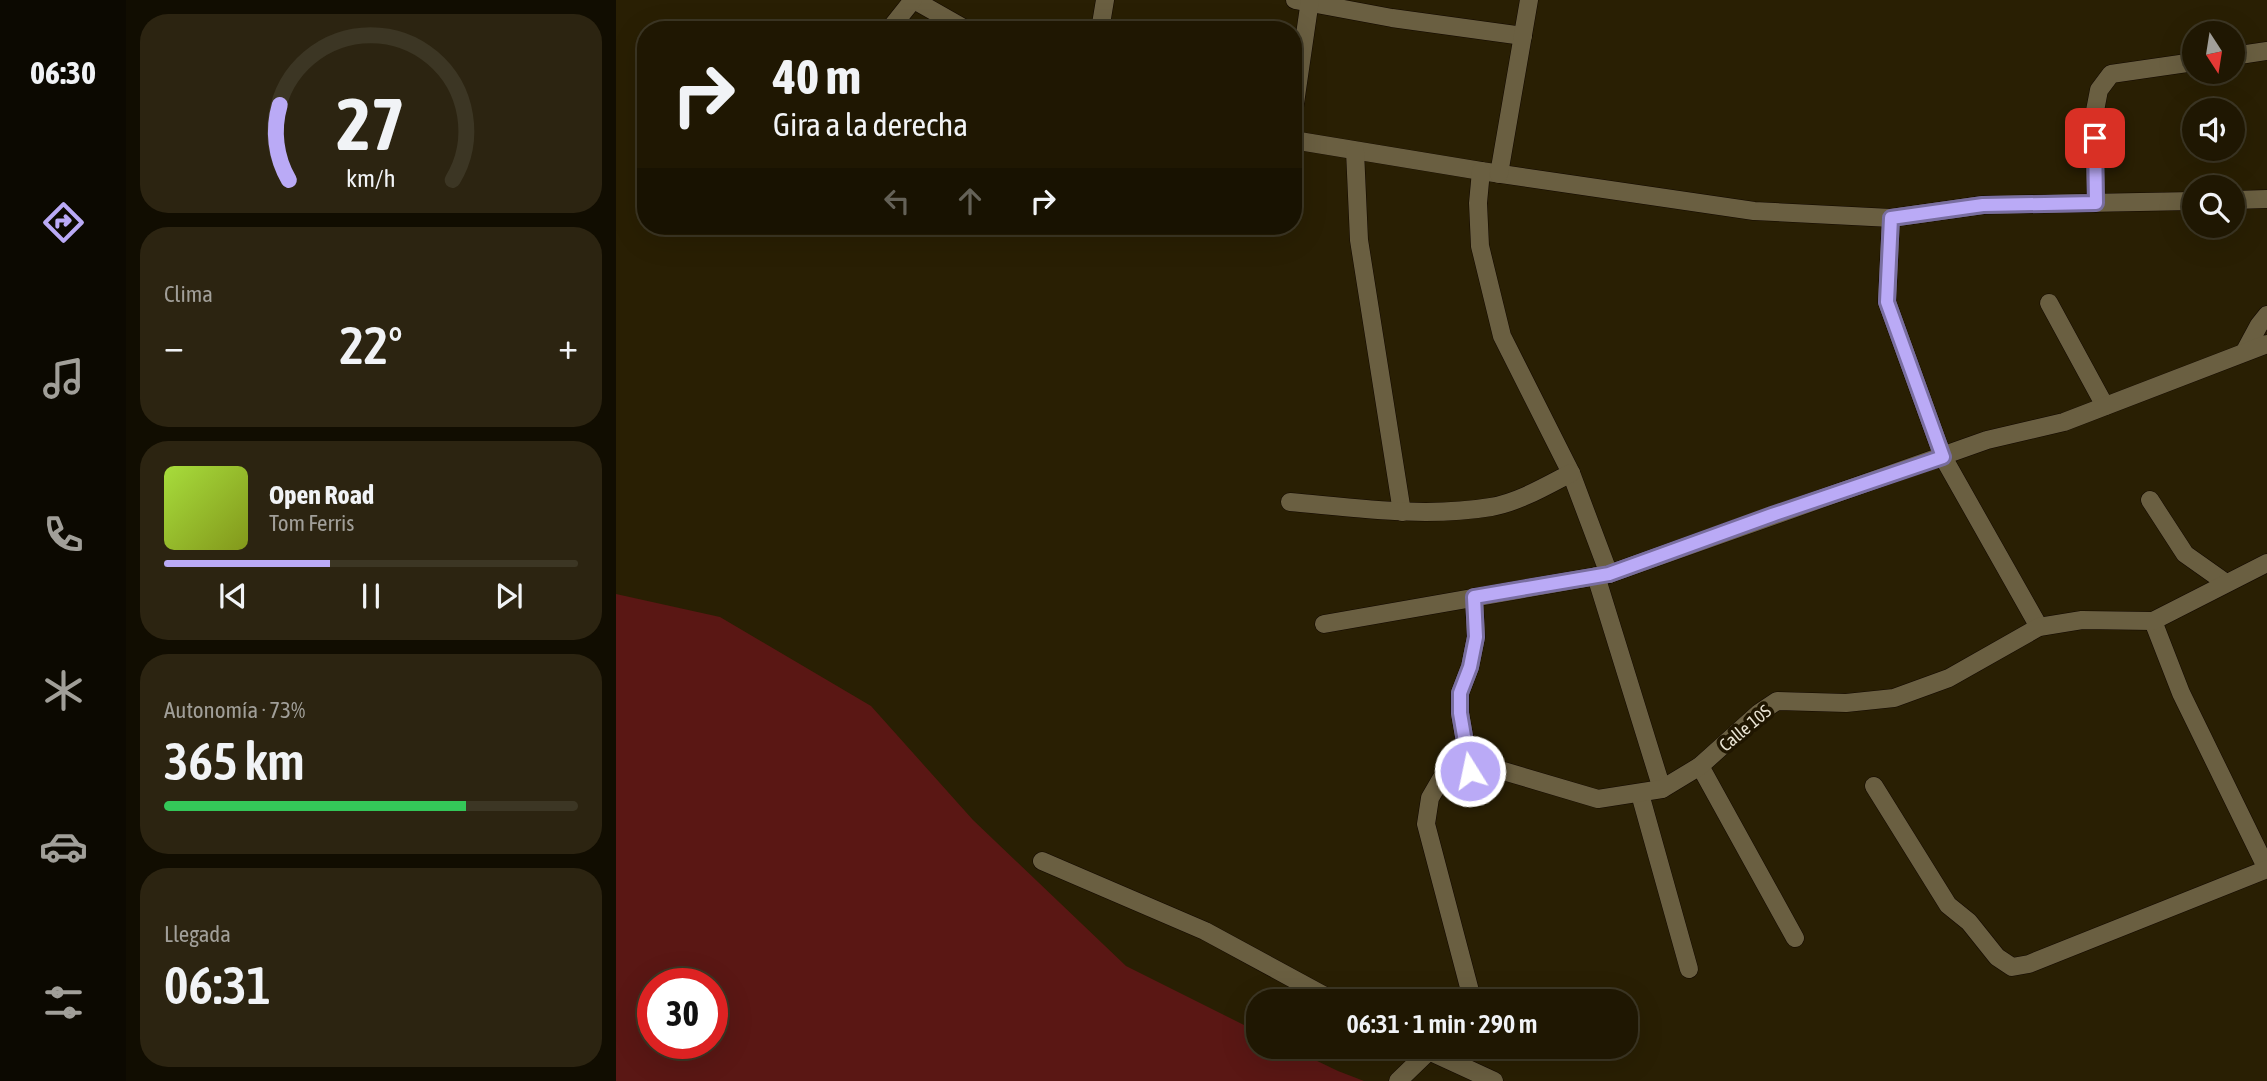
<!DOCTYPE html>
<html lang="es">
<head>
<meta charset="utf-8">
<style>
	body { margin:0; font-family:"Asap Condensed",sans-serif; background:#2c2411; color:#f1f3f6; height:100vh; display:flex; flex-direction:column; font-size:26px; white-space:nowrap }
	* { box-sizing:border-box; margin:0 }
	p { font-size:23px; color:#a19f99 }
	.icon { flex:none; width:38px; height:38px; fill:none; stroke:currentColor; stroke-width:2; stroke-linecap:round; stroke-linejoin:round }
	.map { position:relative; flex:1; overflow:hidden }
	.drawer { display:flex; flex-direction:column; gap:14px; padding:14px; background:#110d01; width:490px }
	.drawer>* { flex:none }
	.banner { position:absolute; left:21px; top:21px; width:665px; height:214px; border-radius:28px; box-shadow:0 7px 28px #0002,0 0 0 2px #3c3624; background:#1f1702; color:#f1f3f6; overflow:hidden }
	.needle { width:46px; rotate:168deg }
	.fabs { position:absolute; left:1566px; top:21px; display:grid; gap:14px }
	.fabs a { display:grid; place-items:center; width:63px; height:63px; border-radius:50%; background:#1f1702; box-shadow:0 7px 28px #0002,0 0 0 2px #3c3624; font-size:35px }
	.speed { position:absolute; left:21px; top:968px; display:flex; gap:14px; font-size:35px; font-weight:700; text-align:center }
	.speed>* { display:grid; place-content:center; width:91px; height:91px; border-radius:50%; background:#1f1702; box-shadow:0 7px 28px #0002,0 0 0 2px #3c3624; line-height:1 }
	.speed .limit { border:10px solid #d22; background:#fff; color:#111 }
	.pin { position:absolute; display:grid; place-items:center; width:60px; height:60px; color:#fff; margin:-30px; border-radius:14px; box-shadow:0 4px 10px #0006 }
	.me { position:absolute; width:77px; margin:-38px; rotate:350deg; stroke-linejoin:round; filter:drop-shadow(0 0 5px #0008) }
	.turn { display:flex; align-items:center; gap:24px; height:147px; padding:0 21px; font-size:32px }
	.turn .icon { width:91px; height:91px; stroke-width:2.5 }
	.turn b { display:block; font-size:49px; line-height:60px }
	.lanes { display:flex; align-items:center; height:66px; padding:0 21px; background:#0003; justify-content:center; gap:35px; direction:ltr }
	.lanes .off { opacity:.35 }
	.big { font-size:52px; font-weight:600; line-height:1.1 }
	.drawer .widget { flex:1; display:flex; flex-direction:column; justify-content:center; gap:10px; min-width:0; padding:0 24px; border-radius:28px; background:#2c2411 }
	.drawer .dial { align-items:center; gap:0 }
	.dial svg { height:182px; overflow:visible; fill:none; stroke:#3c3624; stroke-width:7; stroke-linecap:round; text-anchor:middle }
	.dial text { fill:#f1f3f6; stroke:none }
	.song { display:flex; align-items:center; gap:21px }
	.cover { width:84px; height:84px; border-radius:10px; background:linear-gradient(135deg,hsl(80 70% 55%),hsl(70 70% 35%)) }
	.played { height:7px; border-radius:4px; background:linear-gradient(90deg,#baaaf6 40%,#3c3624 40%) }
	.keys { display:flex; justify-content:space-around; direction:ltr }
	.heat { display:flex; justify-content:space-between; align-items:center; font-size:38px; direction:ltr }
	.charge { height:10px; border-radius:5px; background:linear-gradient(90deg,#34c759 73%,#3c3624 0) }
	.trip { position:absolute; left:630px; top:989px; width:392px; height:70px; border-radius:28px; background:#1f1702; box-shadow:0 7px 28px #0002,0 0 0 2px #3c3624; font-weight:600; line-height:70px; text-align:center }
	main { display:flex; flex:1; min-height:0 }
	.dock { display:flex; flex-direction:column; width:126px; justify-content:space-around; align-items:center; background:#0c0901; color:#a19f99 }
	.dock .icon { width:49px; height:49px }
	.dock .on { color:#baaaf6 }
	.dock b { font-size:32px; color:#f1f3f6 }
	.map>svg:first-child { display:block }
	.green { fill:#5a1714; fill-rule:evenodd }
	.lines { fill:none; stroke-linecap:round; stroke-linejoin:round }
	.street-casing { stroke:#120800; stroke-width:19 }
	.street { stroke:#6a5f41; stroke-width:18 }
	.route-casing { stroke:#796ea0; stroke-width:18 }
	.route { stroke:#baaaf6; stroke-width:12 }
	.labels { text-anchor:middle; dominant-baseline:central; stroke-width:7; stroke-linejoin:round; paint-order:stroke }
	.street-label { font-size:18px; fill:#eae4d3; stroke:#201600 }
</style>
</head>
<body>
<main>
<nav class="dock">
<b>06:30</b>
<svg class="icon on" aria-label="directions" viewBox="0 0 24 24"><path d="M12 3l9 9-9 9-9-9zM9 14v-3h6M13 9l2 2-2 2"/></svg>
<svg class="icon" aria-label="music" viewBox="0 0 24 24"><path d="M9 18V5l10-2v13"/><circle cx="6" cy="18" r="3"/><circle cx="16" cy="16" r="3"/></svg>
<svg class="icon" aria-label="phone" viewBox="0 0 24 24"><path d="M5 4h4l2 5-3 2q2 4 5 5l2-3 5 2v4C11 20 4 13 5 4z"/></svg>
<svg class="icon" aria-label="climate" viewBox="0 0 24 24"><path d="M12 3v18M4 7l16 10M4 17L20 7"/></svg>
<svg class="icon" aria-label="car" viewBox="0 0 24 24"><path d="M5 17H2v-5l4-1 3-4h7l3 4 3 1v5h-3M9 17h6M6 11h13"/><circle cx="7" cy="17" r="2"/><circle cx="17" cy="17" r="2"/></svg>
<svg class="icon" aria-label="filters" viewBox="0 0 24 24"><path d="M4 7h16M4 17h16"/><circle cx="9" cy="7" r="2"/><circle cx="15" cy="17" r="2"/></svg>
</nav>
<section class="drawer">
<div class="widget dial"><svg viewBox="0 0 100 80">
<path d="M14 69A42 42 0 1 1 86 69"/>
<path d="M14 69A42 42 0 0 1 10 36" stroke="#baaaf6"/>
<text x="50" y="56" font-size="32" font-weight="700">27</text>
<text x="50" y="72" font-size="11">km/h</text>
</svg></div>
<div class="widget"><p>Clima</p>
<div class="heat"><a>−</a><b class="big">22°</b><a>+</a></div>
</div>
<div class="widget">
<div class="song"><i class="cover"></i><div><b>Open Road</b><p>Tom Ferris</p></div></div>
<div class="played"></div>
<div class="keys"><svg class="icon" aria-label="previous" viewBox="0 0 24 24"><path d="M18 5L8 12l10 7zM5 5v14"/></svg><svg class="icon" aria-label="pause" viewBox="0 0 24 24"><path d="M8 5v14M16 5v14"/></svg><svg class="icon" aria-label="next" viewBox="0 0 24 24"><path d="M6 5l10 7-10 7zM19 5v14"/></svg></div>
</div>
<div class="widget"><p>Autonomía · 73%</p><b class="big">365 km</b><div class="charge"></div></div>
<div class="widget"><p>Llegada</p><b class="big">06:31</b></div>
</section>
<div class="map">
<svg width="1651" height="1081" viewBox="0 0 1651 1081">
	<rect width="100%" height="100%" fill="#291f03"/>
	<path class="green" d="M 0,594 L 104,617 L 255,706 L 357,820 L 510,966 L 642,1032 L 642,1046 L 672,1047 L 722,1071 L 748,1081 L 0,1081 ZM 37,984 L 96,984 L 96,1043 L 37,1043 Z"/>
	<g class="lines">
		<g class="street-casing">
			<g id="street">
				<path d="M 298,0 L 351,30"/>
				<path d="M 679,0 L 776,18 L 907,36"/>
				<path d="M 273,30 L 297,0"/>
				<path d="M 484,30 L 489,0"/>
				<path d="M 1617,56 L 1651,51"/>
				<path d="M 677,117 L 694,0"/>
				<path d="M 677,140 L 865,171 L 1138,211 L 1275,218 L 1367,205 L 1578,201"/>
				<path d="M 739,151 L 743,240 L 786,512"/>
				<path d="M 865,171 L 862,203 L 864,246 L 886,336 L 955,473 L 993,574"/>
				<path d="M 883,174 L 913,0"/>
				<path d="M 1617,200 L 1651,199"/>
				<path d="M 1480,203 L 1478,116 L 1483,90 L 1495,74 L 1578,62"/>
				<path d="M 1275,218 L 1271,302 L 1327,457 L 1423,627"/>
				<path d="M 1433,303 L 1489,406"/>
				<path d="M 1629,351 L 1643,325 L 1651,315"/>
				<path d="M 1534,500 L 1569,554 L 1610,583"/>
				<path d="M 674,502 C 741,508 809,518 875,507 C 903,502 930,486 955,473"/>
				<path d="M 980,576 L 1046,789"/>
				<path d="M 1537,621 L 1565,693 L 1651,869"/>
				<path d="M 708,624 L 993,574 L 1371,440 L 1448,422 L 1651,344"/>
				<path d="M 1084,766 L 1179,938"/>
				<path d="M 854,770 L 844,713 L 844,693 L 854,667 L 860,637 L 858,597"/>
				<path d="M 1258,786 L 1332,905 L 1353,922 L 1381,957 L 1396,967 L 1413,964 L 1651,869"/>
				<path d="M 1024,794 L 1073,969"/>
				<path d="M 426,861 L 589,931 L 718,1001"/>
				<path d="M 855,1001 L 854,991 L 810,824 L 814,798 L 825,779 L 854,770 L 874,767 L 982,799 L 1046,789 L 1084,766 L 1143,713 L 1161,701 L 1230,703 L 1278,698 L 1333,678 L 1423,627 L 1466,620 L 1537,621 L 1651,563"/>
				<path d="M 802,1046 L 878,1081"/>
				<path d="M 782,1081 L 812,1052"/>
			</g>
		</g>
		<use href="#street" class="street"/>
	</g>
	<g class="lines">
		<g class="route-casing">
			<path id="route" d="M 854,771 L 844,713 L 844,693 L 854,667 L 860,637 L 858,597 L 993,574 L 1156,515 L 1327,457 L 1271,302 L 1275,218 L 1367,205 L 1480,203 L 1479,138"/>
		</g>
		<use href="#route" class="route"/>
	</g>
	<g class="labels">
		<g class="street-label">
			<text transform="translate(1129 728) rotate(-40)">Calle 10S</text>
		</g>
	</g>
</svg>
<div class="fabs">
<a><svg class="needle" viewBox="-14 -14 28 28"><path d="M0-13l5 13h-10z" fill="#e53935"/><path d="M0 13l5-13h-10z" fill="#a19f99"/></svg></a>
<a><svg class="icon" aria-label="sound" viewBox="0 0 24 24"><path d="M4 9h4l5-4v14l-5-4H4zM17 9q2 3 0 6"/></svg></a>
<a><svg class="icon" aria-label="search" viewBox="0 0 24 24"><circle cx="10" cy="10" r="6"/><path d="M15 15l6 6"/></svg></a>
</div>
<div class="speed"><div class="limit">30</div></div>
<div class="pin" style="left:1479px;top:138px;background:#d93025"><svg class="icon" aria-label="arrive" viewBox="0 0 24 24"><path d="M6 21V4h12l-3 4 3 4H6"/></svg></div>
<svg class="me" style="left:854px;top:771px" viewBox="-20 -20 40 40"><circle r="17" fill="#baaaf6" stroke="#fff" stroke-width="3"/><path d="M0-11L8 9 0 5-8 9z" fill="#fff"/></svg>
<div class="trip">06:31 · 1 min · 290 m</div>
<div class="banner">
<div class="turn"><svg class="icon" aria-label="right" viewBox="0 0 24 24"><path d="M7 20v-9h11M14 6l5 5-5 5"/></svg><div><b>40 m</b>Gira a la derecha</div></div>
<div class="lanes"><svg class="icon off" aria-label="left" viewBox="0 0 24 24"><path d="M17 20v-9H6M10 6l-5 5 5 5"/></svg><svg class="icon off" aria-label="ahead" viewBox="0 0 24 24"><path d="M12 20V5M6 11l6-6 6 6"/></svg><svg class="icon" aria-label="right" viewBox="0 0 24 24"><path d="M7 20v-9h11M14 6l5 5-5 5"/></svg></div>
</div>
</div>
</main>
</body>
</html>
